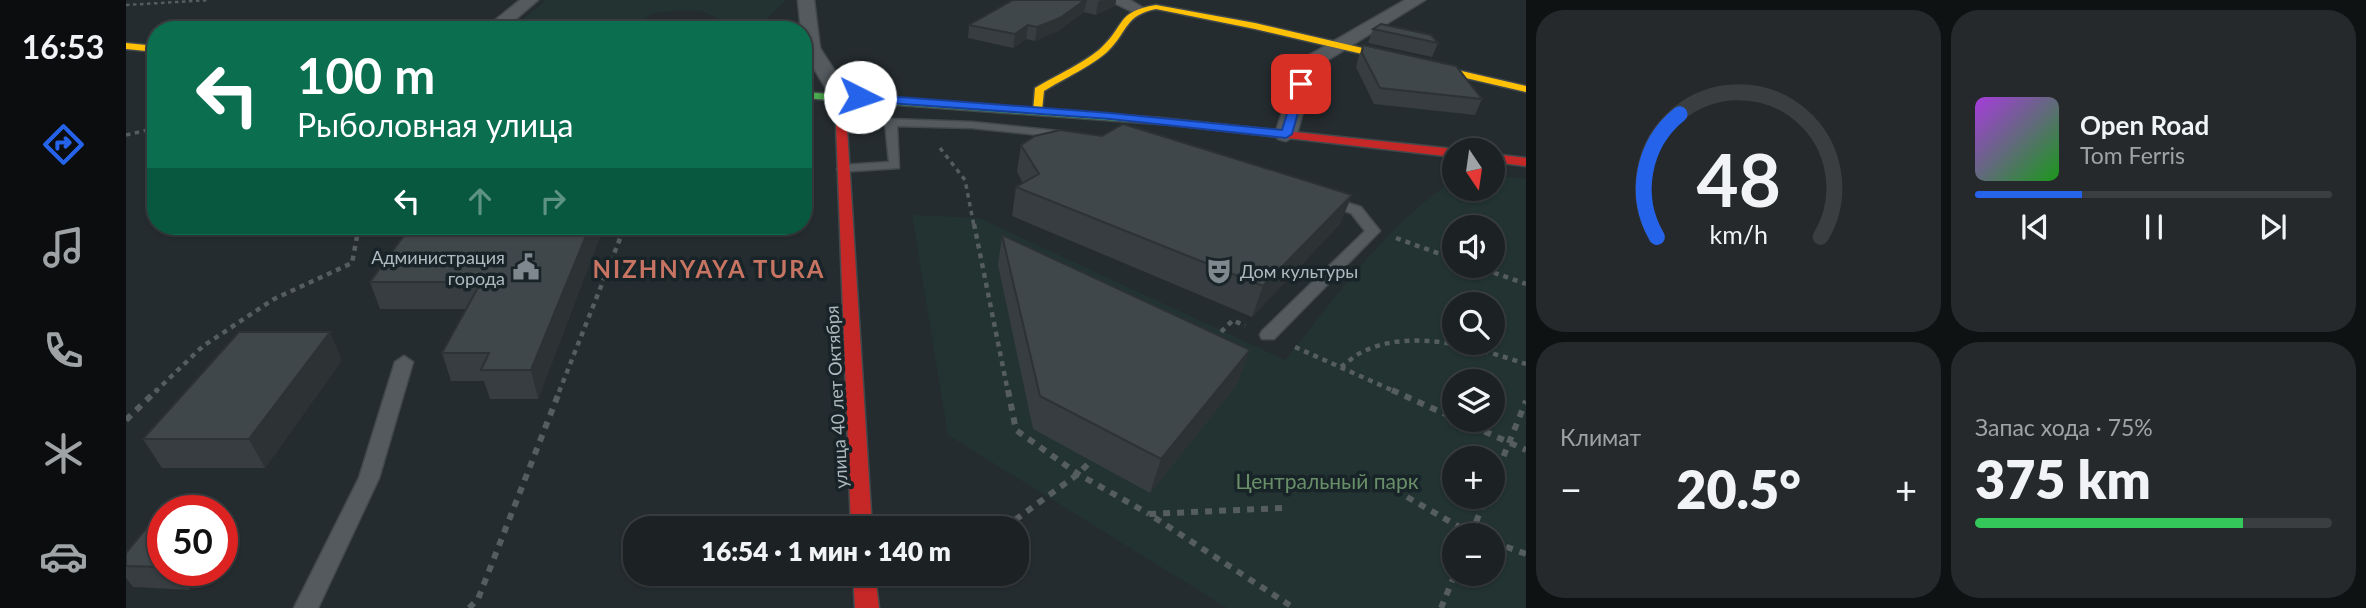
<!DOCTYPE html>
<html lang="ru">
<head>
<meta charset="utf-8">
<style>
	body { margin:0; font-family:Lato,sans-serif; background:#25292b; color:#f1f3f6; height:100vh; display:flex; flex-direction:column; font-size:26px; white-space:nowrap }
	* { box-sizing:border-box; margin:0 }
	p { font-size:23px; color:#a0a3a6 }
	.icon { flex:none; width:38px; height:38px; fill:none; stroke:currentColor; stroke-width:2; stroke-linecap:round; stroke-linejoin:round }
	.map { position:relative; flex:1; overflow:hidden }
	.panel { display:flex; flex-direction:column; gap:10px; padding:10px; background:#0f1213; width:840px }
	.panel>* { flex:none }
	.guide { position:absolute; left:21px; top:21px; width:665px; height:214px; border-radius:28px; box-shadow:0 2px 5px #0004,0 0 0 2px #3a3e41; background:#0b6e4f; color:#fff; overflow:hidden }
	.needle { width:46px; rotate:167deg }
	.fabs { position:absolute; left:1316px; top:138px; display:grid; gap:14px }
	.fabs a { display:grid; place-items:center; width:63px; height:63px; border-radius:50%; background:#1c2123; box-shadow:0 2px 5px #0004,0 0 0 2px #3a3e41; font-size:35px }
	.speed { position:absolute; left:21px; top:495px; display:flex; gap:14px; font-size:35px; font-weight:700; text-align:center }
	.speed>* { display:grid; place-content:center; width:91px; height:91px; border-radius:50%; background:#1c2123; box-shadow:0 2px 5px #0004,0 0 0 2px #3a3e41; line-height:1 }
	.speed .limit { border:10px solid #d22; background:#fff; color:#111 }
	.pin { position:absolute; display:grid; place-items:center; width:60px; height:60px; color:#fff; margin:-30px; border-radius:14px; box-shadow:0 4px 10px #0006 }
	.me { position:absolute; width:77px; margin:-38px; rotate:94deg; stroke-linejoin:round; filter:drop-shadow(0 0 5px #0008) }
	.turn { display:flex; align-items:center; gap:24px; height:147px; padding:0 35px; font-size:32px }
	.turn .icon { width:91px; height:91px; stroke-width:2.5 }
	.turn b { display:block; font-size:49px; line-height:60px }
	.lanes { display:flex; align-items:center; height:66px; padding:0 35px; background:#0003; justify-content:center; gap:35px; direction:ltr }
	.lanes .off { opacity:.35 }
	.big { font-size:52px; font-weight:800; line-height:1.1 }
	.panel .tile { flex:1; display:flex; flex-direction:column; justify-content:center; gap:10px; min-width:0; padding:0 24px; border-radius:28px; background:#25292b }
	.panel .dial { align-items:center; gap:0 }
	.dial svg { height:182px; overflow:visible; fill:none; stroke:#3a3e41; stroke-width:7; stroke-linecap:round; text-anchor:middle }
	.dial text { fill:#f1f3f6; stroke:none }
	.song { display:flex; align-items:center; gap:21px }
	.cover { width:84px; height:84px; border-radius:10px; background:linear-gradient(135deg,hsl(280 70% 55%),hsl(120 70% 35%)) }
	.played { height:7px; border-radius:4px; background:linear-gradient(90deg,#2563eb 30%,#3a3e41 30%) }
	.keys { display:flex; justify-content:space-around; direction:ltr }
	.heat { display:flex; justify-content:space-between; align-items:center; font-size:38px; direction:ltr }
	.charge { height:10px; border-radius:5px; background:linear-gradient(90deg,#34c759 75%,#3a3e41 0) }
	.panel .tiles { flex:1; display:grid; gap:10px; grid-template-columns:repeat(2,1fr) }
	.trip { position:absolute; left:497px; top:516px; width:406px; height:70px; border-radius:28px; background:#1c2123; box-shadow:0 2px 5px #0004,0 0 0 2px #3a3e41; font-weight:800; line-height:70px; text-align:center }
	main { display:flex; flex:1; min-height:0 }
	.menu { display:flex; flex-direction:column; width:126px; justify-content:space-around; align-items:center; background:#0b0d0e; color:#a0a3a6 }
	.menu .icon { width:49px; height:49px }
	.menu .active { color:#2563eb }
	.menu b { font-size:32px; color:#f1f3f6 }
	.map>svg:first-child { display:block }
	.green { fill:#223332; fill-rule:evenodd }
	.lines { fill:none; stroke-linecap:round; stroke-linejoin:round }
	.lane-casing { stroke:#42494c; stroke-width:3 }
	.street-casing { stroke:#42494c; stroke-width:3 }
	.fast-casing { stroke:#42494c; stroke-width:3 }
	.slow-casing { stroke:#42494c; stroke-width:3 }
	.jam-casing { stroke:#42494c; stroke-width:3 }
	.path-far3 { stroke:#565d5f; stroke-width:2.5; stroke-dasharray:3.5 3.5; stroke-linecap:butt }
	.path-far2 { stroke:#565d5f; stroke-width:3.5; stroke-dasharray:4.5 4.5; stroke-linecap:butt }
	.path-far1 { stroke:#565d5f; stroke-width:4.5; stroke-dasharray:5 5; stroke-linecap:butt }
	.path { stroke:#565d5f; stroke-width:6; stroke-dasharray:7 7; stroke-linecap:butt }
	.lane { fill:#545a5e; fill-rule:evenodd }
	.street { fill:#545a5e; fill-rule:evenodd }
	.fast { fill:#4caf50; fill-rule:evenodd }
	.slow { fill:#ffc107; fill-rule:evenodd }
	.jam { fill:#c62828; fill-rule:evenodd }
	.wall { fill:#373d40 }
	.shaded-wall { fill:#2d3234 }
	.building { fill:#40474b; stroke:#2d3234; stroke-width:2 }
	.route { fill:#2563eb; stroke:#184099; stroke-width:2 }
	.labels { text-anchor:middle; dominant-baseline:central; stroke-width:7; stroke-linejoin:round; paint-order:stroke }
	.poi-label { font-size:18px; fill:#aebac1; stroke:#192429; text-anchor:end }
	.street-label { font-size:18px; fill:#aebac1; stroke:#192429 }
	.near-park-label { font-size:21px; fill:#698f68; stroke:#192429 }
	.district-label { font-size:24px; font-weight:bold; letter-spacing:2px; fill:#c87462; stroke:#192429 }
</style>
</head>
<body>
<main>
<nav class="menu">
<b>16:53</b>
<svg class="icon active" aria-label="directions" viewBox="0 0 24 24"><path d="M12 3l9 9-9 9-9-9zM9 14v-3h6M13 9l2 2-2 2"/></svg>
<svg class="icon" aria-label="music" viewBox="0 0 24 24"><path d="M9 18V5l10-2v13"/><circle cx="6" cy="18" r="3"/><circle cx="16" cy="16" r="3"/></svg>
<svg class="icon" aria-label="phone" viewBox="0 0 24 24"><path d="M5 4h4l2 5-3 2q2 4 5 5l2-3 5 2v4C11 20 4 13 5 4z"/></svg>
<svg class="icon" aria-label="climate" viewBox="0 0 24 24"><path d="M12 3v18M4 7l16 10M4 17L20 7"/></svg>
<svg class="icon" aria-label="car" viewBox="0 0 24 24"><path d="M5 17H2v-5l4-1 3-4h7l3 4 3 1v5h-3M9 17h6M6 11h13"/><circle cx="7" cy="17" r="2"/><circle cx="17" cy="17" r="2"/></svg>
</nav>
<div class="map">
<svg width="1400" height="608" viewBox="0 0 1400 608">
	<rect width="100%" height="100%" fill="#252c2f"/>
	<g class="green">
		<path d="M 420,0 L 660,0 L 640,19 L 598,21 L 576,11 L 552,10 L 526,14 L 499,30 L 384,30 Z"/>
		<path d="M 1367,175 L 1400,179 L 1400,608 L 1101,608 L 822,435 L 786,215 L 853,218 L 1159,360 C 1211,296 1259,226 1328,180 L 1328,189 L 1367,189 ZM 1328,228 L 1367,228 L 1367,266 L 1328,266 ZM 1328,304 L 1367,304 L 1367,343 L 1328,343 ZM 1328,382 L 1367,382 L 1367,420 L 1328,420 ZM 1328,458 L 1367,458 L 1367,497 L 1328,497 ZM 1328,536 L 1367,536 L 1367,574 L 1328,574 Z"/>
	</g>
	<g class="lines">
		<g class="lane-casing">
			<g id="lane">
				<path d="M 765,119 L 846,122 L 942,132 L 948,135 L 942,138 L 846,128 L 771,126 L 773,168 L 713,172 L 711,169 L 717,165 L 763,162 L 759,122 Z"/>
				<path d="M 1200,196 L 1235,207 L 1254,231 L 1148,339 L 1136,339 L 1134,335 L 1136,331 L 1239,231 L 1225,213 L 1195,203 L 1195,197 Z"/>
				<path d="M 278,356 L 287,362 L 253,478 L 192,608 L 168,608 L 233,478 L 269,362 Z"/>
			</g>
		</g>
		<g class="street-casing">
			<g id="street">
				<path d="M 394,0 L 412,0 L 377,30 L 357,30 Z"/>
				<path d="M 672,0 L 688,0 L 694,48 L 725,96 L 721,100 L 707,100 L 677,51 Z"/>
				<path d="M 982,0 L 1004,0 L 1021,10 L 1013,15 Z"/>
				<path d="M 1279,0 L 1299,0 L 1189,68 L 1171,134 L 1160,141 L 1152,139 L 1149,134 L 1173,61 Z"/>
			</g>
		</g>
		<g class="fast-casing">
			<path id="fast" d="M 677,92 L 1034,118 L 1040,121 L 1034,124 L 677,98 Z"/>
		</g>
		<g class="slow-casing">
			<g id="slow">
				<path d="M 1030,5 L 1129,23 L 1400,86 L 1400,92 L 1129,29 L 1030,9 C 999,15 1002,31 983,50 C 970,64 935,80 918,91 L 916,110 L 907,112 L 909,88 C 927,77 962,61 976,47 C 1000,24 990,12 1030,5 Z"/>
				<path d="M 0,43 L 30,46 L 30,52 L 0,49 Z"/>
			</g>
		</g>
		<g class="jam-casing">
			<g id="jam">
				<path d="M 714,93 L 719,96 L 746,528 L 725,528 L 709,96 Z"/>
				<path d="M 1034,118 L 1328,149 L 1332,150 L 1328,150 L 1328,157 L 1030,123 L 1030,119 Z"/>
				<path d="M 1367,154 L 1400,158 L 1400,166 L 1367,162 Z"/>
				<path d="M 727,574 L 749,574 L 753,608 L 729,608 Z"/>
			</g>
		</g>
		<g class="path-far3">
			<path d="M 0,5 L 84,0"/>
			<path d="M 538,30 L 587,26 L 585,30"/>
		</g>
		<g class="path-far2">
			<path d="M 0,135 L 30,128"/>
			<path d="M 814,148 L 839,180 L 848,226"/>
		</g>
		<g class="path-far1">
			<path d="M 848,224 L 882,392"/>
			<path d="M 1270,238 L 1328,259"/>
			<path d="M 1349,266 L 1400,284"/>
			<path d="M 1088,339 L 1107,320 L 1119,326"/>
			<path d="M 1169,347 L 1270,392"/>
			<path d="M 1215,367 C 1222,362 1229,355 1238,351 C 1287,328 1352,348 1400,364"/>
			<path d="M 29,392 L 77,346 L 148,299 L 226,263 L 233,226"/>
			<path d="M 433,392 L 499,226"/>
		</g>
		<g class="path">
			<path d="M 882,390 L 890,430 L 952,474 L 1023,514"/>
			<path d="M 1266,390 L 1328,418"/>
			<path d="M 0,420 L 31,390"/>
			<path d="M 1333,420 L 1400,450"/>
			<path d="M 1367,482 L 1400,401"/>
			<path d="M 1281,497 L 1349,536"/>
			<path d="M 1156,508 L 1023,514 L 1168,608"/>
			<path d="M 878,528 L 952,474 L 967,459"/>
			<path d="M 1345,535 L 1360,497"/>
			<path d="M 1367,542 L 1400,554"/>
			<path d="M 343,608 L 352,599 L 434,390"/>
			<path d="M 1315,608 L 1329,574"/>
		</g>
		<use href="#lane" class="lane"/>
		<use href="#street" class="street"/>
		<use href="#fast" class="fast"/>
		<use href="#slow" class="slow"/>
		<use href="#jam" class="jam"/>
	</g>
	<g class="wall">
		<path d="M 887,0 L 990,0 L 989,6 L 970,15 L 958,12 L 932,31 L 909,41 L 900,39 L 887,48 L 842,38 L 843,25 Z"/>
		<path d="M 1247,29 L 1312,43 L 1306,57 L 1242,43 Z"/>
		<path d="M 1237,45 L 1356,99 L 1349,115 L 1248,104 L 1230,67 L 1232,59 Z"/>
		<path d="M 895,145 L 1226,195 L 1214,224 L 1126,317 L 886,216 L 890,187 L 897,183 L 891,172 Z"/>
		<path d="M 285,226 L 478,226 L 412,399 L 364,399 L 358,381 L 325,381 L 316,353 L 340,309 L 254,309 L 244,282 Z"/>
		<path d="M 876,235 L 1112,383 L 1024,493 L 907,429 L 872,265 Z"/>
		<path d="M 216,360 L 139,468 L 36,468 L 17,439 Z"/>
		<path d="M 38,507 L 96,508 L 110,530 L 96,547 L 96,511 L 37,511 L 37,570 L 79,570 L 64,590 L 7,587 L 0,578 L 0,553 Z"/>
	</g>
	<g class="shaded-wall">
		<path d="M 959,0 L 961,0 L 958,12 L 932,31 L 909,41 L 911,27 Z"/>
		<path d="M 975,0 L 990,0 L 989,6 L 970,15 L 972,2 Z"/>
		<path d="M 902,25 L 900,39 L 887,48 L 889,34 Z"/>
		<path d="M 1226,195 L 1214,224 L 1126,317 L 1137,286 Z"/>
		<path d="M 464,226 L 478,226 L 412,399 L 405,370 Z"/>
		<path d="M 204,332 L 216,360 L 139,468 L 123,439 Z"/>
		<path d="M 1124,350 L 1112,383 L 1024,493 L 1035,459 Z"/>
		<path d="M 96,508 L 110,530 L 96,547 L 96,511 L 93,511 Z"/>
		<path d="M 51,570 L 79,570 L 64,590 Z"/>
	</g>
	<g class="building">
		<path d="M 887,0 L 959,0 L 934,18 L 911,27 L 902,25 L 889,34 L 843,25 Z"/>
		<path d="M 1255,24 L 1305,35 L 1312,43 L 1247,29 Z"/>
		<path d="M 1237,45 L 1330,66 L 1356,99 L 1254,88 L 1236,53 Z"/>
		<path d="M 997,124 L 1226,195 L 1137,286 L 890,187 L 913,174 L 895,145 L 909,136 L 934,130 L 976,136 Z"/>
		<path d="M 285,226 L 464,226 L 405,370 L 355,370 L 363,353 L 316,353 L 355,282 L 244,282 Z"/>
		<path d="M 876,235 L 1124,350 L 1035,459 L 914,396 Z"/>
		<path d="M 113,332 L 204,332 L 123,439 L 17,439 Z"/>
		<path d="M 38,507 L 96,508 L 93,511 L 37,511 L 37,567 L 0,566 L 0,553 Z"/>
	</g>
	<path class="route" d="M 1175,81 L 1180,84 L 1166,134 L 1160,138 L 984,119 L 734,101 L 728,97 L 734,94 L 984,113 L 1156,130 L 1170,84 Z"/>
	<defs>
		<g id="civic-bare" transform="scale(2.1)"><path d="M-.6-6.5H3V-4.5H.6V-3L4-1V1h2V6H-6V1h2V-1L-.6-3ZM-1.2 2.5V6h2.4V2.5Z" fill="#7e888e" stroke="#192429" stroke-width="2.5" paint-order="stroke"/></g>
		<g id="theatre-bare" transform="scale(2.1)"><path d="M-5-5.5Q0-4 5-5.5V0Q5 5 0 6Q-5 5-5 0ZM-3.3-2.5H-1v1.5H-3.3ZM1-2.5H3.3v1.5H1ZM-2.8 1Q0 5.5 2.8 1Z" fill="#7e888e" stroke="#192429" stroke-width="2.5" paint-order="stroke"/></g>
	</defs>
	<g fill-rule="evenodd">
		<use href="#civic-bare" x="400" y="267"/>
		<use href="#theatre-bare" x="1093" y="271"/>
	</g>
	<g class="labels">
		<g class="poi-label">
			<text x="379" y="257">Администрация<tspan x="379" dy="21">города</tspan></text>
			<text x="1114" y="271" text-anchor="start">Дом культуры</text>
		</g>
		<g class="street-label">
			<text transform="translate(710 397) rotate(-93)">улица 40 лет Октября</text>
		</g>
		<g class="near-park-label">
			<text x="1201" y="480">Центральный парк</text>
		</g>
		<g class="district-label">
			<text x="583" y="268">NIZHNYAYA TURA</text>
		</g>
	</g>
</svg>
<div class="fabs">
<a><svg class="needle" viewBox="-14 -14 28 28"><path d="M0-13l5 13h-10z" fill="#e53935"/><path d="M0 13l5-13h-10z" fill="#a0a3a6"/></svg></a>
<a><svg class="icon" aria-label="sound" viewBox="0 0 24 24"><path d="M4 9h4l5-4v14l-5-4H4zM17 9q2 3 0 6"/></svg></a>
<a><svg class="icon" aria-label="search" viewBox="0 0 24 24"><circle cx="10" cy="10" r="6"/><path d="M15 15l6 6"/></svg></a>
<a><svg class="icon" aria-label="layers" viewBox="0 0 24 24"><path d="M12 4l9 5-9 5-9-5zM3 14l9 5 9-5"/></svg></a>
<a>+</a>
<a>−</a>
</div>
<div class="speed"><div class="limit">50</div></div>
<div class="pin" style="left:1175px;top:84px;background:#d93025"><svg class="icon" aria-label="arrive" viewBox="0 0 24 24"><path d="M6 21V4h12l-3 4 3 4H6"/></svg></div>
<svg class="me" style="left:734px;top:97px" viewBox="-20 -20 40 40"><circle r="19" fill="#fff"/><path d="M0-13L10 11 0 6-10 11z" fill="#2563eb"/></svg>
<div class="trip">16:54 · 1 мин · 140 m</div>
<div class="guide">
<div class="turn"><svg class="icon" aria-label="left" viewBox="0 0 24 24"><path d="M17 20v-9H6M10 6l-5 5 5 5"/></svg><div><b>100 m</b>Рыболовная улица</div></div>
<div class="lanes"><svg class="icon" aria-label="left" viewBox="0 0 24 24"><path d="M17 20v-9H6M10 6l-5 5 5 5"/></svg><svg class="icon off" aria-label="ahead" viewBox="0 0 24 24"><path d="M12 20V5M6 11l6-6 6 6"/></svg><svg class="icon off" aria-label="right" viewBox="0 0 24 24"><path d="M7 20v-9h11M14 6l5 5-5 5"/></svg></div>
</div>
</div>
<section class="panel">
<div class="tiles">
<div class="tile dial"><svg viewBox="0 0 100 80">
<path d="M14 69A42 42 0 1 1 86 69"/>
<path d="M14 69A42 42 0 0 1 24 15" stroke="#2563eb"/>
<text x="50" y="56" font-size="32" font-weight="700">48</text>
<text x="50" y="72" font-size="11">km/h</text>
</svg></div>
<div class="tile">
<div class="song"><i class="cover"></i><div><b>Open Road</b><p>Tom Ferris</p></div></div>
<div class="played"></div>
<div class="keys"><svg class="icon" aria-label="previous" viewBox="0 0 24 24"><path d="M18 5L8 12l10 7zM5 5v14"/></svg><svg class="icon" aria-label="pause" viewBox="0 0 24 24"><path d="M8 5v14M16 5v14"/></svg><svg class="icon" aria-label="next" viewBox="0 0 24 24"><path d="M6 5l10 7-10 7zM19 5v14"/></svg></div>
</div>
<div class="tile"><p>Климат</p>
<div class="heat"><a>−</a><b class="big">20.5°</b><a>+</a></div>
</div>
<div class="tile"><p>Запас хода · 75%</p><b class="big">375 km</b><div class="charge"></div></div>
</div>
</section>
</main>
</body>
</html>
